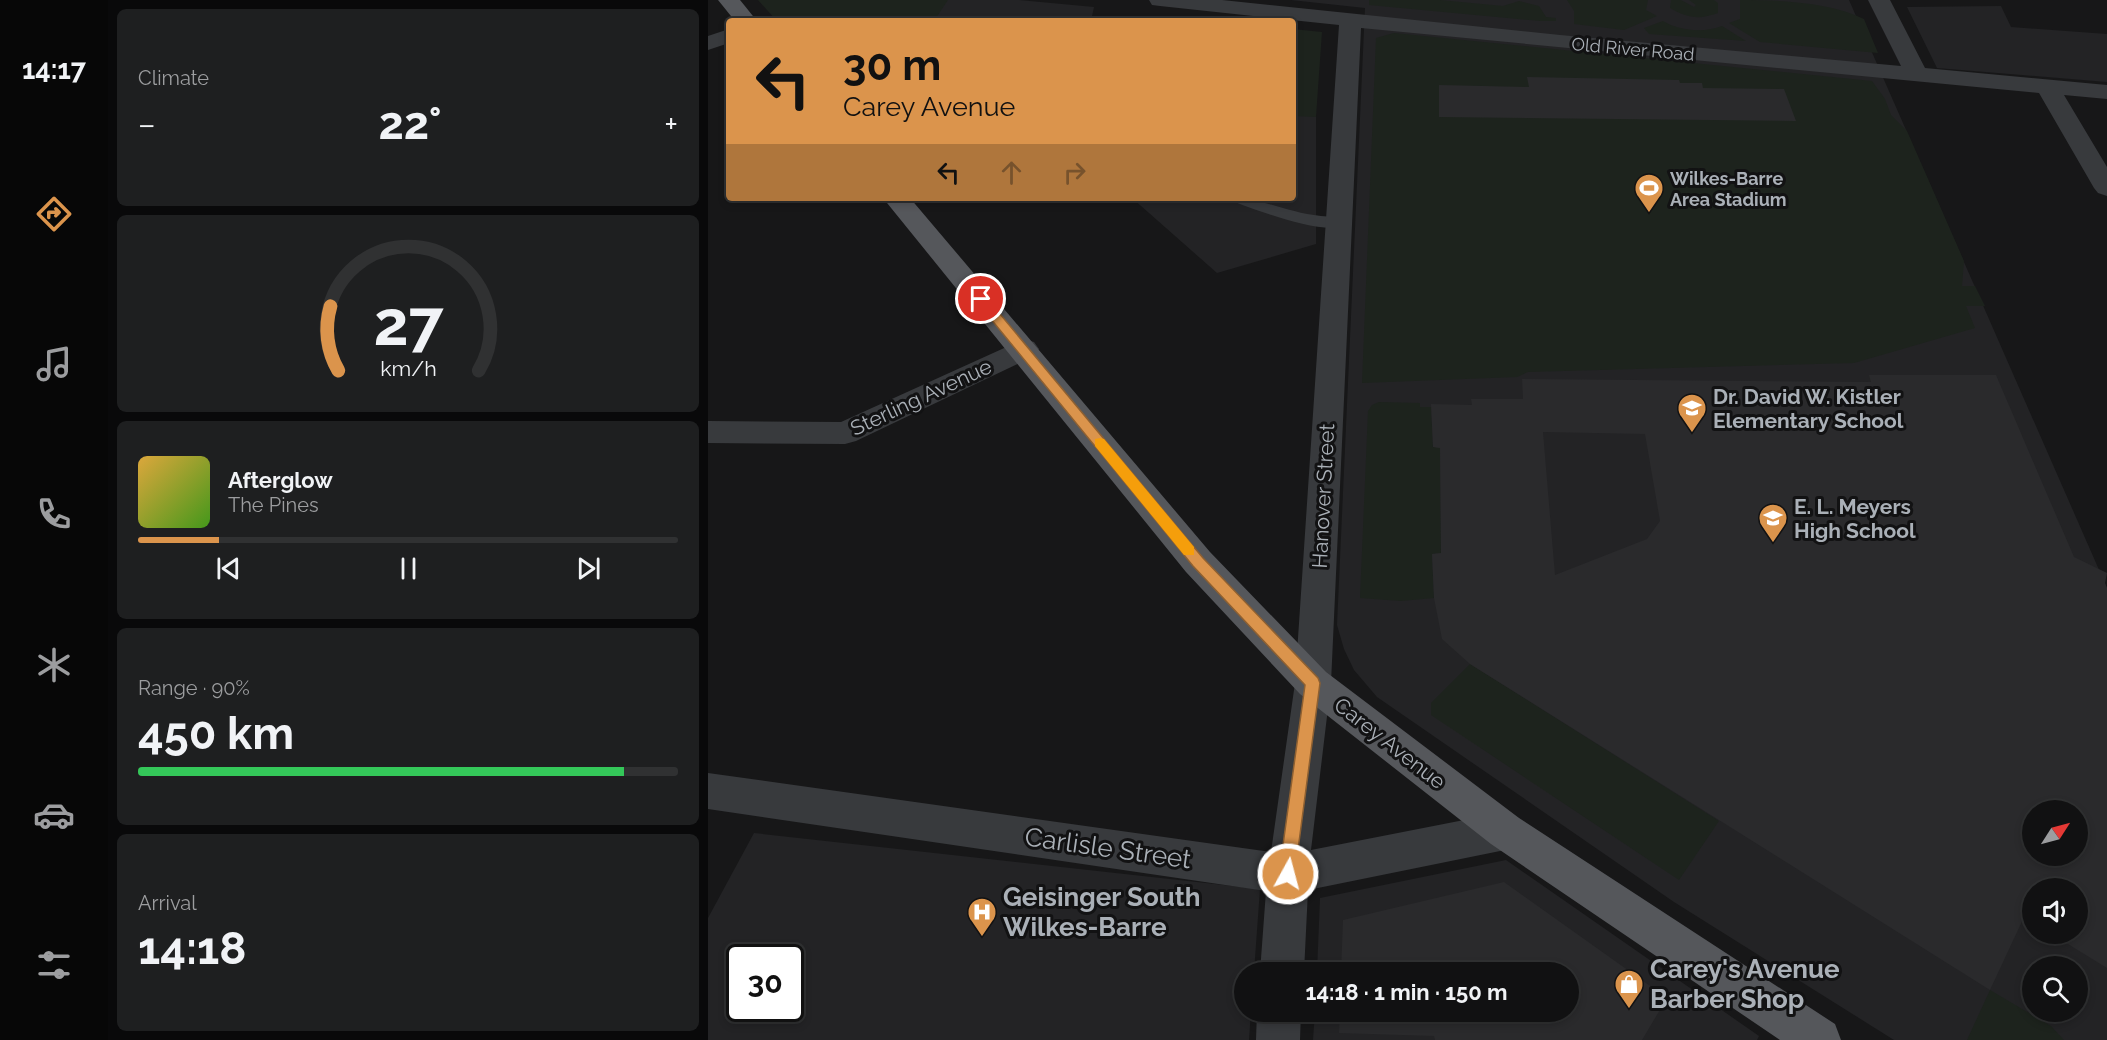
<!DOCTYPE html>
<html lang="en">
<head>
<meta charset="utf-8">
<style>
	body { margin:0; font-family:Raleway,sans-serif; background:#1e1f20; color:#f1f3f6; height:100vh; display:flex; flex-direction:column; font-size:22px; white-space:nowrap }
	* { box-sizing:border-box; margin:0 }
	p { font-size:20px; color:#9c9d9f }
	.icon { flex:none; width:33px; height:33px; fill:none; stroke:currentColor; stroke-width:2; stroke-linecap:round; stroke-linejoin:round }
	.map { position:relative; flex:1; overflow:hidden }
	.details { display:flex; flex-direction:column; gap:9px; padding:9px; background:#09090a; width:600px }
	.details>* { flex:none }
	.hud { position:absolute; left:18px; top:18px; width:570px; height:183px; border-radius:6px; box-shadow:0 3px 9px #0003,0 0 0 2px #303132; background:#db944c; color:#111; overflow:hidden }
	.needle { width:39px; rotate:54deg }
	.controls { position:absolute; left:1314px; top:800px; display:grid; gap:12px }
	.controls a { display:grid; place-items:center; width:66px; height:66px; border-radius:50%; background:#111112; box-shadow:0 3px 9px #0003,0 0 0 2px #303132; font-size:30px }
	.speed { position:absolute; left:18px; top:944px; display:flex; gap:12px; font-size:30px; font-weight:700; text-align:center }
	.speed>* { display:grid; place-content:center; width:78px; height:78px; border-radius:50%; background:#111112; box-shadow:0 3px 9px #0003,0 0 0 2px #303132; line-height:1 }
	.speed .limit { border:3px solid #111; border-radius:9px; background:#fff; color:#111 }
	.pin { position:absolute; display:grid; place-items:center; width:51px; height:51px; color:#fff; margin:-26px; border:3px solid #fff; border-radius:50%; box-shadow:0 2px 6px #0007 }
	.me { position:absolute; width:66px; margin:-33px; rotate:7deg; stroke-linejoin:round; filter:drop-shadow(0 0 4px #0008) }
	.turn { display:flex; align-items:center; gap:21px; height:126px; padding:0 18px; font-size:27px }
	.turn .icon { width:78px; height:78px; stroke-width:2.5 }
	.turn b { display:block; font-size:42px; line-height:51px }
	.lanes { display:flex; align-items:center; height:57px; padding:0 18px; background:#0003; justify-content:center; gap:30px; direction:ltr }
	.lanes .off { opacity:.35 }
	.big { font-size:45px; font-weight:700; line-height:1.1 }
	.details .widget { flex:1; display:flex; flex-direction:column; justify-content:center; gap:9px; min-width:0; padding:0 21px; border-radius:9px; background:#1e1f20 }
	.details .dial { align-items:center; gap:0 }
	.dial svg { height:156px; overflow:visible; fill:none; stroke:#303132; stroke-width:7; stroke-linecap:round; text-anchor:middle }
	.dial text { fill:#f1f3f6; stroke:none }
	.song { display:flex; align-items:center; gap:18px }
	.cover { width:72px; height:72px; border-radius:9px; background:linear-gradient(135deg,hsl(40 70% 55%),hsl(100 70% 35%)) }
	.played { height:6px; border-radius:3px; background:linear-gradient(90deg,#db944c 15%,#303132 15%) }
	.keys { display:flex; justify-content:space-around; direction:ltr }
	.heat { display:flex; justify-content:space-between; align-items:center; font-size:33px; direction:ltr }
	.charge { height:9px; border-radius:4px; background:linear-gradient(90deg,#34c759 90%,#303132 0) }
	.trip { position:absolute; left:526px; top:962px; width:345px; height:60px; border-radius:30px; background:#111112; box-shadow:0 3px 9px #0003,0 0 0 2px #303132; font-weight:700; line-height:60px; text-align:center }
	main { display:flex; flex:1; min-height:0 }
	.tab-bar { display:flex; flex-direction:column; width:108px; justify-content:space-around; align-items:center; background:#070707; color:#9c9d9f }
	.tab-bar .icon { width:42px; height:42px }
	.tab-bar .active { color:#db944c }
	.tab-bar b { font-size:27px; color:#f1f3f6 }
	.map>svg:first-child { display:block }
	.built { fill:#232325; fill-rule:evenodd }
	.green { fill:#1d231d }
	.building { fill:#2a2a2c; fill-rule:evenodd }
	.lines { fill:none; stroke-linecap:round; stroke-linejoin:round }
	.service { fill:#383a3d; fill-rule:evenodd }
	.minor { fill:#383a3d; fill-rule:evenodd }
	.primary { fill:#55575b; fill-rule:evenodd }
	.route { fill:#db944c; stroke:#8e6031; stroke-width:1.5 }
	.slow { fill:#f59e0b }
	.labels { text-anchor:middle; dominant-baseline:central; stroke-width:6; stroke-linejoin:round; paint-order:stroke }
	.far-street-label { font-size:18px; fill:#aab0b7; stroke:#121213 }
	.far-poi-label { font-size:18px; font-weight:bold; fill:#aab0b7; stroke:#121213; text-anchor:start }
	.poi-label { font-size:21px; font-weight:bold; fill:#aab0b7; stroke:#121213; text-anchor:start }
	.street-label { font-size:21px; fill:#aab0b7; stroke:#121213 }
	.near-street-label { font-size:26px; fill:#aab0b7; stroke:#121213 }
	.near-poi-label { font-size:26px; font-weight:bold; fill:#aab0b7; stroke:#121213; text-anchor:start }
</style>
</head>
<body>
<main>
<nav class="tab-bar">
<b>14:17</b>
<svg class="icon active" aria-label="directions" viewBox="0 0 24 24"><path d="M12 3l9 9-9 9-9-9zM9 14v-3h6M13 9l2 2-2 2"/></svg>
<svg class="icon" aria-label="music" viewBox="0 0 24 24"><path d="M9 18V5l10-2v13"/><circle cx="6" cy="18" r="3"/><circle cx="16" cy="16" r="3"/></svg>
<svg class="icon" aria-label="phone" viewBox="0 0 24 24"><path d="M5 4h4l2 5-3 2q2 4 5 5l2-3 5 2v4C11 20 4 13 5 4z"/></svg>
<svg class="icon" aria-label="climate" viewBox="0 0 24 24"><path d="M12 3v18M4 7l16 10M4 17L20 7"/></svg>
<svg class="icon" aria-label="car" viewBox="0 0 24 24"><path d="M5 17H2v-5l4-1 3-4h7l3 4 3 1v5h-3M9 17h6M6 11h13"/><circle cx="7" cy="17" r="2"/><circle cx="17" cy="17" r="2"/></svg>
<svg class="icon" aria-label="filters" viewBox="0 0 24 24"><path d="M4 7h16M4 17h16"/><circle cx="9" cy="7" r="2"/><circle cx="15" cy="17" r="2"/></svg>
</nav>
<section class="details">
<div class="widget"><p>Climate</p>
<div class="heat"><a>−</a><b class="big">22°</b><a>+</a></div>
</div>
<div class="widget dial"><svg viewBox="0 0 100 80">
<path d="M14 69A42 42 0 1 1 86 69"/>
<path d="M14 69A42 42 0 0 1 10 36" stroke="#db944c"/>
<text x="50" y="56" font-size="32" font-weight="700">27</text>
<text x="50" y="72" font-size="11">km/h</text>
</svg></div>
<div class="widget">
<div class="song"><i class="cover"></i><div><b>Afterglow</b><p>The Pines</p></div></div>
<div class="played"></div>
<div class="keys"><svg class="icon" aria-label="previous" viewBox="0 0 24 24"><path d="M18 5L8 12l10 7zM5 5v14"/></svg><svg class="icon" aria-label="pause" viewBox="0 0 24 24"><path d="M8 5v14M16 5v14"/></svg><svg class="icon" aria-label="next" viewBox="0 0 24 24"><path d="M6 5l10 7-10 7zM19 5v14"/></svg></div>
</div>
<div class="widget"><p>Range · 90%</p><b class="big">450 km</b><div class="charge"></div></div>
<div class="widget"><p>Arrival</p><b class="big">14:18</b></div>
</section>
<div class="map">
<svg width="1399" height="1040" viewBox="0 0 1399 1040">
	<rect width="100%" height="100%" fill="#171718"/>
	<g class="built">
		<path d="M 238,0 L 311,0 L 386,7 L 383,21 L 225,21 Z"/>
		<path d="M 583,0 L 1141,0 L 1399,588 L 1399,1040 L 1186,1040 L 966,902 L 669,697 L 646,670 L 636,649 L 629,625 L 657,8 ZM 1324,810 L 1370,810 L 1370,855 L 1324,855 ZM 1324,888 L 1370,888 L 1370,933 L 1324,933 ZM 1324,966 L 1370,966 L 1370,1011 L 1324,1011 Z"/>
		<path d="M 1293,6 L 1303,27 L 1399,34 L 1399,82 L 1229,68 L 1199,7 Z"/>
		<path d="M 585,114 L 608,115 L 608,244 L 509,273 L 424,198 L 585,198 Z"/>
		<path d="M 46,833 L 552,889 L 546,972 L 537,972 L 537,1011 L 543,1011 L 541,1040 L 0,1040 L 0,918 ZM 32,957 L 82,957 L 82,1008 L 32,1008 Z"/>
		<path d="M 798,860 L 1051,1036 L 1049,1040 L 605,1040 L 607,1011 L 861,1011 L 861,972 L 609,972 L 612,898 Z"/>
	</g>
	<g class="green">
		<path d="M 50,0 L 240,0 L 226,21 L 69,21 Z"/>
		<path d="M 661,0 L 732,0 L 795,6 L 811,1 L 831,6 L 838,17 L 848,18 L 848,21 L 832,21 L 661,5 Z"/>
		<path d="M 859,0 L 940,0 L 938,10 L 949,16 L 916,30 L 866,24 L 866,11 Z"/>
		<path d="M 963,0 L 973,0 L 986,7 L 988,5 L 981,0 L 1006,0 L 1010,3 L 1010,13 C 991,20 979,18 962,8 Z"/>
		<path d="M 1032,0 C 1070,0 1122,2 1156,19 L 1170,53 L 1052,42 L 1021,23 L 1032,19 Z"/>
		<path d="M 955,21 C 971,31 997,33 1014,26 L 1038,41 L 941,34 L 936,28 Z"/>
		<path d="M 585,29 L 614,32 L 608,117 L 585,116 Z"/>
		<path d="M 686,33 L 1164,81 L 1177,99 L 1183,115 L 1199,131 L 1256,261 L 1254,286 L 1267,286 L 1277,306 L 1258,306 L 1267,328 L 1146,363 L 820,372 L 809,377 L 654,383 L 668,38 Z"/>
		<path d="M 671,402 L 712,403 L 712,407 L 723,407 L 725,447 L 732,448 L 733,553 L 724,554 L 726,598 L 693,601 L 652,598 L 660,411 L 664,405 Z"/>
		<path d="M 762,664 L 1011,821 L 971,880 L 723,715 L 723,703 Z"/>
		<path d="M 1282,990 L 1343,1026 L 1356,1040 L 1259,1040 Z"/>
	</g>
	<g class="building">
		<path d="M 819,77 L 971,80 L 972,83 L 994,83 L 995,88 L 1076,89 L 1088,121 L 731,117 L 731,85 L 821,87 Z"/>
		<path d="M 1161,375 L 1288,375 L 1366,557 L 1399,573 L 1397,583 L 1399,588 L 1399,968 L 1342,933 L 1370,933 L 1370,888 L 1324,888 L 1324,923 L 1316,917 L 1282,990 L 762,664 L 734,639 L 726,598 L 724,554 L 733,553 L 732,448 L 725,447 L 723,404 L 764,405 L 763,399 L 815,399 L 814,379 L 1163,382 ZM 835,432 L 937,434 L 952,521 L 939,539 L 847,575 ZM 1324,810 L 1370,810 L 1370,855 L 1324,855 Z"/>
		<path d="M 796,882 L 959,998 L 934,1040 L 727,1040 L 726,1036 L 631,1033 L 632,1011 L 861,1011 L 861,972 L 633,972 L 635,920 Z"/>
	</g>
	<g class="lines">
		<path class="service" d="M 521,198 C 556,198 579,213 613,216 C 621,217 633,216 639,223 C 625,240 543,208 524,201 Z"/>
		<g class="minor">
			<path d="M 441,0 L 514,0 L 852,35 L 1193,66 L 1160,0 L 1182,0 L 1217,68 L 1399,85 L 1399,99 L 1356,95 L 1399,167 L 1399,196 L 1390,193 L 1386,188 L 1331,93 L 653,28 L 623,683 L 603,850 L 797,812 L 811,818 L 817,831 L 811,844 L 797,850 L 600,890 L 596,972 L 552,972 L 558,891 L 0,809 L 0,773 L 563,852 L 587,683 L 631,25 L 452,6 L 444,5 Z"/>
			<path d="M 21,29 L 21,43 L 0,50 L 0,36 Z"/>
			<path d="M 316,339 L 326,342 L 331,349 L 326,356 L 148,441 L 137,444 L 0,443 L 0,421 L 133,422 Z"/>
			<path d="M 549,1011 L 593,1011 L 592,1040 L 548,1040 Z"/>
		</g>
		<g class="primary">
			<path d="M 10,0 L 32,0 L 49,21 L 27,21 Z"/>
			<path d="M 175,198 L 202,198 L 502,552 L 618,672 L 811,818 L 1127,1024 L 1133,1040 L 1072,1040 L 783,844 L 592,694 L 478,572 Z"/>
		</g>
	</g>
	<path class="route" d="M 273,295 L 277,296 L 495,558 L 610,678 L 612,683 L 586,880 L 580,882 L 574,880 L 571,874 L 597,685 L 485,566 L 269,302 L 267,299 Z"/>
	<path class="slow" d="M 392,438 L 396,439 L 486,547 L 486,555 L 476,555 L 387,446 L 387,439 Z"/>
	<defs>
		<g id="stadium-pin" transform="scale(1.5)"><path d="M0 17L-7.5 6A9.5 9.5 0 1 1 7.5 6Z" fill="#db944c" stroke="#121213"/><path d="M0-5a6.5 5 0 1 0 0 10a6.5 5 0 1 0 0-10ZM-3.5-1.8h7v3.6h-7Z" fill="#fff"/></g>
		<g id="school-pin" transform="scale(1.5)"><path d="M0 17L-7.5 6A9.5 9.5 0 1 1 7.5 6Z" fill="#db944c" stroke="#121213"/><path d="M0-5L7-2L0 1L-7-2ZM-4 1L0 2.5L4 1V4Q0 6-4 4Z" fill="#fff"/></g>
		<g id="hospital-pin" transform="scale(1.5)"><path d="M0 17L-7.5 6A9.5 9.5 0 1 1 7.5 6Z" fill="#db944c" stroke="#121213"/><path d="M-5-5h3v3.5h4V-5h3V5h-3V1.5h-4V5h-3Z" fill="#fff"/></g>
		<g id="shop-pin" transform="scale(1.5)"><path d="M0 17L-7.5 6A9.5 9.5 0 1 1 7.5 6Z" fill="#db944c" stroke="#121213"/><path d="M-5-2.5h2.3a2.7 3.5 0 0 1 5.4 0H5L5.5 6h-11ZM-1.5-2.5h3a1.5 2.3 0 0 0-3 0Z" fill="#fff"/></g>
	</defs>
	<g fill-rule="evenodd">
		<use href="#stadium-pin" x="941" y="188"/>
		<use href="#school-pin" x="984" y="408"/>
		<use href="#school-pin" x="1065" y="518"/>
		<use href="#hospital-pin" x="274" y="912"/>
		<use href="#shop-pin" x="921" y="984"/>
	</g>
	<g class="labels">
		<g class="far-street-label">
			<text transform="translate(925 49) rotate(5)">Old River Road</text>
		</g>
		<g class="far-poi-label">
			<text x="962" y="178">Wilkes-Barre<tspan x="962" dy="21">Area Stadium</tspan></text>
		</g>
		<g class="poi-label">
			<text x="1005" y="396">Dr. David W. Kistler<tspan x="1005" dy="24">Elementary School</tspan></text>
			<text x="1086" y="506">E. L. Meyers<tspan x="1086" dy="24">High School</tspan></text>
		</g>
		<g class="street-label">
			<text transform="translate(213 397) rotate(-25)">Sterling Avenue</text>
			<text transform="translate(615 496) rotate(-87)">Hanover Street</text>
			<text transform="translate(682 743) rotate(38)">Carey Avenue</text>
		</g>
		<g class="near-street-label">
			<text transform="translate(400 848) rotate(8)">Carlisle Street</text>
		</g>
		<g class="near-poi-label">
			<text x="295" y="897">Geisinger South<tspan x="295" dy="30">Wilkes-Barre</tspan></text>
			<text x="942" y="969">Carey's Avenue<tspan x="942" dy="30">Barber Shop</tspan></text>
		</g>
	</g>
</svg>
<div class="controls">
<a><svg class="needle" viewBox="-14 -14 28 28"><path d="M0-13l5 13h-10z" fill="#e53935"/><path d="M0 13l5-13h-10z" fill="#9c9d9f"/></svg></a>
<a><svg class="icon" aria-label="sound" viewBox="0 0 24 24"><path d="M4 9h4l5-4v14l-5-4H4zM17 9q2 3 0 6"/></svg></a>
<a><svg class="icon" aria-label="search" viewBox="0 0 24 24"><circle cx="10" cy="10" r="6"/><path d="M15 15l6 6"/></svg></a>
</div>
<div class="speed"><div class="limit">30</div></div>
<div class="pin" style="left:273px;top:299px;background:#d93025"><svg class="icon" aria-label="arrive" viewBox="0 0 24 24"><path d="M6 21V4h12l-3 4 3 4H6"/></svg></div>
<svg class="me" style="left:580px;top:874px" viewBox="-20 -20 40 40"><circle r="17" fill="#db944c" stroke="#fff" stroke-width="3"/><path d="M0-11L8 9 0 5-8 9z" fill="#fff"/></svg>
<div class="trip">14:18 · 1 min · 150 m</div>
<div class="hud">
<div class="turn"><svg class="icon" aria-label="left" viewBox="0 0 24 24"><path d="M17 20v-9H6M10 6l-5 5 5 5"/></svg><div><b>30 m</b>Carey Avenue</div></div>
<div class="lanes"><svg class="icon" aria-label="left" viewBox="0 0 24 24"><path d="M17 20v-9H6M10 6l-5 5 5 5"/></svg><svg class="icon off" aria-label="ahead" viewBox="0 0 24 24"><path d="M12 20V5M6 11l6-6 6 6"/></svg><svg class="icon off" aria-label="right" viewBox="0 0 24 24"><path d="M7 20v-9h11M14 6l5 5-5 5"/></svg></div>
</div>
</div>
</main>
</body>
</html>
